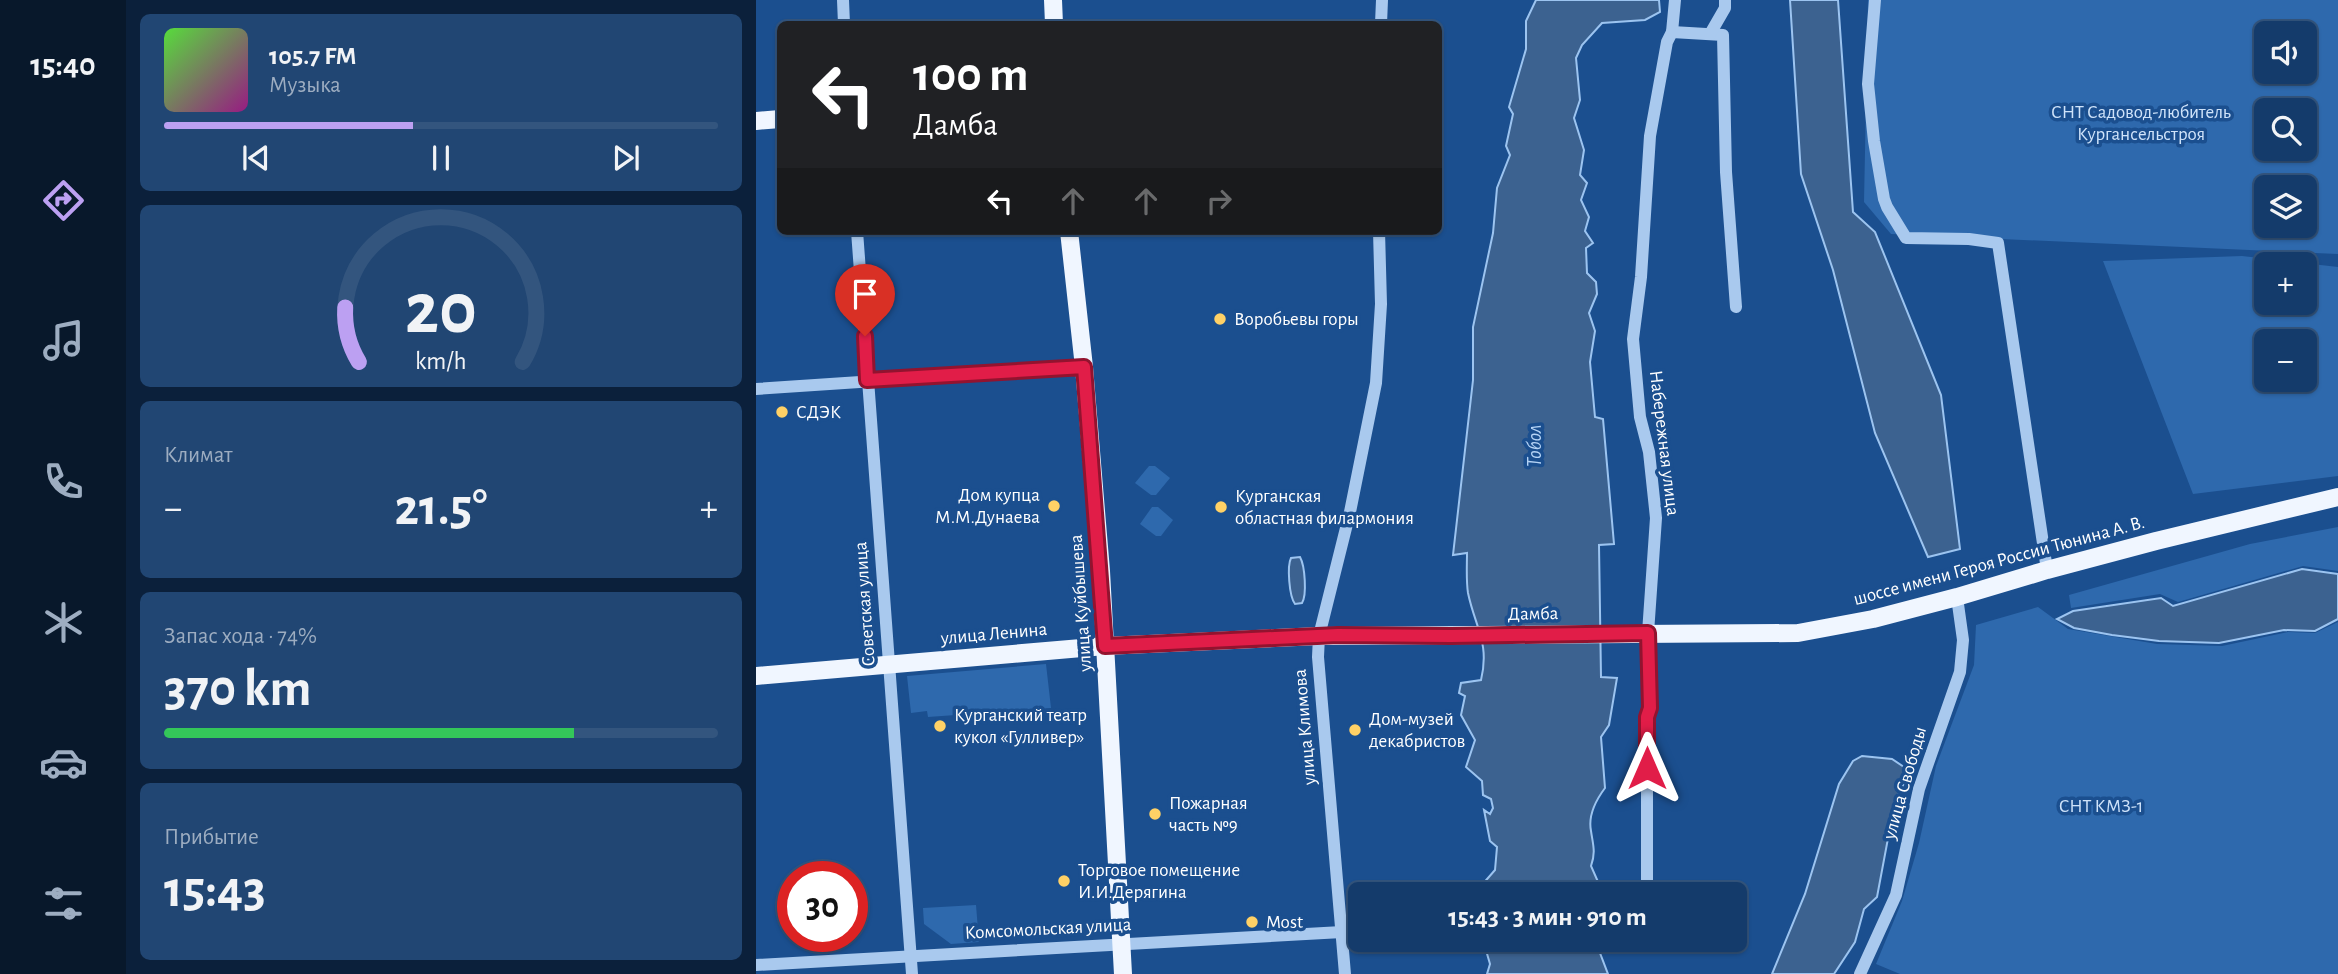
<!DOCTYPE html>
<html lang="ru">
<head>
<meta charset="utf-8">
<style>
	body { margin:0; font-family:"Alegreya Sans",sans-serif; background:#214673; color:#f1f3f6; height:100vh; display:flex; flex-direction:column; font-size:26px; white-space:nowrap }
	* { box-sizing:border-box; margin:0 }
	p { font-size:23px; color:#9dadc1 }
	.icon { flex:none; width:38px; height:38px; fill:none; stroke:currentColor; stroke-width:2; stroke-linecap:round; stroke-linejoin:round }
	.map { position:relative; flex:1; overflow:hidden }
	.drawer { display:flex; flex-direction:column; gap:14px; padding:14px; background:#0b203b; width:630px }
	.drawer>* { flex:none }
	.hud { position:absolute; left:21px; top:21px; width:665px; height:214px; border-radius:10px; box-shadow:0 2px 5px #0004,0 0 0 2px #33557e; background:#202124; color:#fff; overflow:hidden }
	.tools { position:absolute; left:1498px; top:21px; display:grid; gap:14px }
	.tools a { display:grid; place-items:center; width:63px; height:63px; border-radius:10px; background:#143b6b; box-shadow:0 2px 5px #0004,0 0 0 2px #33557e; font-size:35px }
	.speed { position:absolute; left:21px; top:861px; display:flex; gap:14px; font-size:35px; font-weight:700; text-align:center }
	.speed>* { display:grid; place-content:center; width:91px; height:91px; border-radius:50%; background:#143b6b; box-shadow:0 2px 5px #0004,0 0 0 2px #33557e; line-height:1 }
	.speed .limit { border:10px solid #d22; background:#fff; color:#111 }
	.pin { position:absolute; display:grid; place-items:center; width:60px; height:60px; color:#fff; margin:-72px -30px; border-radius:50% 50% 50% 0; rotate:-45deg; box-shadow:0 0 7px #0007 }
	.pin .icon { rotate:45deg }
	.me { position:absolute; width:77px; margin:-38px; rotate:0deg; stroke-linejoin:round; filter:drop-shadow(0 0 5px #0008) }
	.turn { display:flex; align-items:center; gap:24px; height:147px; padding:0 21px; font-size:32px }
	.turn .icon { width:91px; height:91px; stroke-width:2.5 }
	.turn b { display:block; font-size:49px; line-height:60px }
	.lanes { display:flex; align-items:center; height:66px; padding:0 21px; background:#0003; justify-content:center; gap:35px; direction:ltr }
	.lanes .off { opacity:.35 }
	.big { font-size:52px; font-weight:600; line-height:1.1 }
	.drawer .widget { flex:1; display:flex; flex-direction:column; justify-content:center; gap:10px; min-width:0; padding:0 24px; border-radius:10px; background:#214673 }
	.drawer .dial { align-items:center; gap:0 }
	.dial svg { height:182px; overflow:visible; fill:none; stroke:#33557e; stroke-width:7; stroke-linecap:round; text-anchor:middle }
	.dial text { fill:#f1f3f6; stroke:none }
	.song { display:flex; align-items:center; gap:21px }
	.cover { width:84px; height:84px; border-radius:10px; background:linear-gradient(135deg,hsl(110 70% 55%),hsl(310 70% 35%)) }
	.played { height:7px; border-radius:4px; background:linear-gradient(90deg,#bca0f2 45%,#33557e 45%) }
	.keys { display:flex; justify-content:space-around; direction:ltr }
	.heat { display:flex; justify-content:space-between; align-items:center; font-size:38px; direction:ltr }
	.charge { height:10px; border-radius:5px; background:linear-gradient(90deg,#34c759 74%,#33557e 0) }
	.trip { position:absolute; left:592px; top:882px; width:399px; height:70px; border-radius:10px; background:#143b6b; box-shadow:0 2px 5px #0004,0 0 0 2px #33557e; font-weight:600; line-height:70px; text-align:center }
	main { display:flex; flex:1; min-height:0 }
	.tab-bar { display:flex; flex-direction:column; width:126px; justify-content:space-around; align-items:center; background:#08182b; color:#9dadc1 }
	.tab-bar .icon { width:49px; height:49px }
	.tab-bar .selected { color:#bca0f2 }
	.tab-bar b { font-size:32px; color:#f1f3f6 }
	.map>svg:first-child { display:block }
	.green { fill:#2e69ad; fill-rule:evenodd }
	.water { fill:#3c6290; stroke:#9cc4f0; stroke-width:2 }
	.lines { fill:none; stroke-linecap:round; stroke-linejoin:round }
	.minor { stroke:#a9c9ee; stroke-width:12 }
	.major { stroke:#f0f6ff; stroke-width:18 }
	.route-casing { stroke:#92132f; stroke-width:18 }
	.route { stroke:#e11d48; stroke-width:12 }
	.poi-dot { fill:#ffd166; stroke:#1b4f8f; stroke-width:2.5 }
	.labels { text-anchor:middle; dominant-baseline:central; stroke-width:7; stroke-linejoin:round; paint-order:stroke }
	.park-label { font-size:19px; fill:#cfe3fa; stroke:#1b4f8f }
	.poi-label { font-size:19px; fill:#fff; stroke:#1b4f8f; text-anchor:start }
	.street-label { font-size:19px; fill:#fff; stroke:#1b4f8f }
	.water-label { font-size:21px; font-style:italic; fill:#b5d3f5; stroke:#1b4f8f }
</style>
</head>
<body>
<main>
<nav class="tab-bar">
<b>15:40</b>
<svg class="icon selected" aria-label="directions" viewBox="0 0 24 24"><path d="M12 3l9 9-9 9-9-9zM9 14v-3h6M13 9l2 2-2 2"/></svg>
<svg class="icon" aria-label="music" viewBox="0 0 24 24"><path d="M9 18V5l10-2v13"/><circle cx="6" cy="18" r="3"/><circle cx="16" cy="16" r="3"/></svg>
<svg class="icon" aria-label="phone" viewBox="0 0 24 24"><path d="M5 4h4l2 5-3 2q2 4 5 5l2-3 5 2v4C11 20 4 13 5 4z"/></svg>
<svg class="icon" aria-label="climate" viewBox="0 0 24 24"><path d="M12 3v18M4 7l16 10M4 17L20 7"/></svg>
<svg class="icon" aria-label="car" viewBox="0 0 24 24"><path d="M5 17H2v-5l4-1 3-4h7l3 4 3 1v5h-3M9 17h6M6 11h13"/><circle cx="7" cy="17" r="2"/><circle cx="17" cy="17" r="2"/></svg>
<svg class="icon" aria-label="filters" viewBox="0 0 24 24"><path d="M4 7h16M4 17h16"/><circle cx="9" cy="7" r="2"/><circle cx="15" cy="17" r="2"/></svg>
</nav>
<section class="drawer">
<div class="widget">
<div class="song"><i class="cover"></i><div><b>105.7 FM</b><p>Музыка</p></div></div>
<div class="played"></div>
<div class="keys"><svg class="icon" aria-label="previous" viewBox="0 0 24 24"><path d="M18 5L8 12l10 7zM5 5v14"/></svg><svg class="icon" aria-label="pause" viewBox="0 0 24 24"><path d="M8 5v14M16 5v14"/></svg><svg class="icon" aria-label="next" viewBox="0 0 24 24"><path d="M6 5l10 7-10 7zM19 5v14"/></svg></div>
</div>
<div class="widget dial"><svg viewBox="0 0 100 80">
<path d="M14 69A42 42 0 1 1 86 69"/>
<path d="M14 69A42 42 0 0 1 8 45" stroke="#bca0f2"/>
<text x="50" y="56" font-size="32" font-weight="700">20</text>
<text x="50" y="72" font-size="11">km/h</text>
</svg></div>
<div class="widget"><p>Климат</p>
<div class="heat"><a>−</a><b class="big">21.5°</b><a>+</a></div>
</div>
<div class="widget"><p>Запас хода · 74%</p><b class="big">370 km</b><div class="charge"></div></div>
<div class="widget"><p>Прибытие</p><b class="big">15:43</b></div>
</section>
<div class="map">
<svg width="1582" height="974" viewBox="0 0 1582 974">
	<rect width="100%" height="100%" fill="#1b4f8f"/>
	<g class="green">
		<path d="M 1112,0 L 1582,0 L 1582,254 L 1135,234 L 1108,202 ZM 1510,33 L 1549,33 L 1549,72 L 1510,72 ZM 1510,110 L 1549,110 L 1549,149 L 1510,149 ZM 1510,187 L 1549,187 L 1549,226 L 1510,226 Z"/>
		<path d="M 1486,256 L 1582,267 L 1582,476 L 1437,494 L 1347,261 ZM 1510,264 L 1549,264 L 1549,303 L 1510,303 ZM 1510,341 L 1549,341 L 1549,380 L 1510,380 Z"/>
		<path d="M 393,466 L 399,466 L 414,478 L 400,495 L 395,495 L 379,483 Z"/>
		<path d="M 396,507 L 402,507 L 417,520 L 405,536 L 400,536 L 384,524 Z"/>
		<path d="M 1582,527 L 1582,571 L 1547,566 L 1422,602 L 1404,594 L 1315,608 L 1313,595 L 1494,544 Z"/>
		<path d="M 1282,607 L 1312,629 L 1401,644 L 1466,646 L 1532,632 L 1559,633 L 1582,622 L 1582,974 L 1144,974 L 1120,964 L 1146,901 L 1163,843 L 1180,766 L 1218,665 L 1220,625 Z"/>
		<path d="M 290,664 L 295,708 L 172,717 L 171,711 L 155,713 L 151,676 Z"/>
		<path d="M 220,905 L 223,942 L 195,944 L 168,924 L 167,908 Z"/>
	</g>
	<g class="water">
		<path d="M 780,0 L 903,0 L 904,12 L 889,20 L 846,23 L 826,45 L 820,58 L 824,100 L 818,118 L 828,150 L 824,175 L 831,183 L 825,200 L 833,217 L 829,231 L 837,243 L 830,248 L 831,273 L 840,282 L 841,294 L 833,313 L 839,331 L 834,362 L 839,417 L 847,419 L 858,544 L 843,545 L 845,677 L 861,678 L 853,725 L 845,737 L 849,788 C 840,800 832,816 835,831 C 837,845 840,852 835,866 L 843,884 L 839,894 L 728,894 L 725,886 L 739,870 L 741,847 L 734,841 L 728,810 L 734,814 L 737,808 L 735,799 L 727,795 L 726,781 L 710,767 L 719,740 L 705,715 L 709,696 L 703,693 L 705,683 L 725,680 C 734,643 719,627 712,593 C 710,580 711,566 711,553 L 697,555 L 717,380 L 717,327 L 737,233 L 741,188 L 754,155 L 750,146 L 757,114 L 753,107 L 770,49 L 770,21 Z"/>
		<path d="M 1034,0 L 1082,0 L 1097,212 L 1119,232 L 1185,395 L 1204,549 L 1172,557 L 1119,433 L 1077,270 L 1045,174 Z"/>
		<path d="M 544,557 C 549,566 551,595 546,603 L 539,604 C 533,596 531,566 535,558 Z"/>
		<path d="M 1546,569 L 1582,574 L 1582,619 L 1559,631 L 1528,630 L 1463,643 L 1403,641 L 1356,635 L 1318,628 L 1301,619 L 1317,611 L 1405,598 L 1417,606 Z"/>
		<path d="M 1106,756 L 1136,759 L 1154,771 L 1139,801 L 1121,897 L 1108,909 L 1099,942 L 1078,974 L 1016,974 L 1049,894 L 1083,784 L 1097,761 Z"/>
		<path d="M 727,940 L 839,940 L 852,974 L 731,974 L 734,964 Z"/>
	</g>
	<g class="lines">
		<g class="minor">
			<path d="M 87,0 L 88,24"/>
			<path d="M 1119,0 L 1112,84 L 1118,141 L 1128,199 L 1131,207 L 1150,238 L 1213,239 L 1242,243 L 1291,570"/>
			<path d="M 625,24 L 626,0"/>
			<path d="M 916,32 L 967,35 L 970,172 L 980,307"/>
			<path d="M 954,34 L 969,8 L 969,0"/>
			<path d="M 101,231 L 156,974"/>
			<path d="M 0,389 L 328,367"/>
			<path d="M 891,894 L 891,717 L 894,708 L 892,633 L 900,518 L 893,452 L 884,417 L 877,339 L 885,277 L 894,136 L 911,42 L 916,32 L 919,0"/>
			<path d="M 0,965 L 586,932"/>
			<path d="M 589,974 L 562,657 L 563,636 L 594,512 L 620,383 L 625,304 L 623,231"/>
			<path d="M 1104,974 L 1140,895 L 1163,789 L 1204,672 L 1207,640 L 1201,597"/>
		</g>
		<g class="major">
			<path d="M 297,0 L 298,24"/>
			<path d="M 0,121 L 24,119"/>
			<path d="M 313,231 L 328,367 L 345,571 L 367,974"/>
			<path d="M 0,676 L 349,646 L 563,636 L 1042,633 L 1117,619 L 1201,597 L 1291,570 L 1400,541 L 1582,497"/>
		</g>
	</g>
	<g class="lines">
		<g class="route-casing">
			<path id="route" d="M 109,336 L 111,380 L 328,367 L 349,646 L 582,635 L 695,636 L 892,633 L 894,708 L 891,717 L 891,768"/>
		</g>
		<use href="#route" class="route"/>
	</g>
	<g class="poi-dot">
		<circle cx="464" cy="319" r="7"/>
		<circle cx="26" cy="412" r="7"/>
		<circle cx="298" cy="506" r="7"/>
		<circle cx="465" cy="507" r="7"/>
		<circle cx="184" cy="726" r="7"/>
		<circle cx="599" cy="730" r="7"/>
		<circle cx="399" cy="814" r="7"/>
		<circle cx="308" cy="881" r="7"/>
		<circle cx="496" cy="922" r="7"/>
	</g>
	<g class="labels">
		<g class="park-label">
			<text x="1385" y="112">СНТ Садовод-любитель<tspan x="1385" dy="22">Кургансельстроя</tspan></text>
			<text x="1345" y="806">СНТ КМЗ-1</text>
		</g>
		<g class="poi-label">
			<text x="478" y="319">Воробьевы горы</text>
			<text x="40" y="412">СДЭК</text>
			<text x="284" y="495" text-anchor="end">Дом купца<tspan x="284" dy="22">М.М.Дунаева</tspan></text>
			<text x="479" y="496">Курганская<tspan x="479" dy="22">областная филармония</tspan></text>
			<text x="198" y="715">Курганский театр<tspan x="198" dy="22">кукол «Гулливер»</tspan></text>
			<text x="613" y="719">Дом-музей<tspan x="613" dy="22">декабристов</tspan></text>
			<text x="413" y="803">Пожарная<tspan x="413" dy="22">часть №9</tspan></text>
			<text x="322" y="870">Торговое помещение<tspan x="322" dy="22">И.И.Дерягина</tspan></text>
			<text x="510" y="922">Most</text>
		</g>
		<g class="street-label">
			<text transform="translate(908 443) rotate(83)">Набережная улица</text>
			<text transform="translate(1243 561) rotate(-15)">шоссе имени Героя России Тюнина А. В.</text>
			<text transform="translate(325 603) rotate(-94)">улица Куйбышева</text>
			<text transform="translate(109 604) rotate(-94)">Советская улица</text>
			<text transform="translate(777 614) rotate(-1)">Дамба</text>
			<text transform="translate(238 634) rotate(-5)">улица Ленина</text>
			<text transform="translate(549 727) rotate(-95)">улица Климова</text>
			<text transform="translate(1149 783) rotate(-74)">улица Свободы</text>
			<text transform="translate(292 929) rotate(-3)">Комсомольская улица</text>
		</g>
		<g class="water-label">
			<text transform="translate(778 446) rotate(-90)">Тобол</text>
		</g>
	</g>
</svg>
<div class="tools">
<a><svg class="icon" aria-label="sound" viewBox="0 0 24 24"><path d="M4 9h4l5-4v14l-5-4H4zM17 9q2 3 0 6"/></svg></a>
<a><svg class="icon" aria-label="search" viewBox="0 0 24 24"><circle cx="10" cy="10" r="6"/><path d="M15 15l6 6"/></svg></a>
<a><svg class="icon" aria-label="layers" viewBox="0 0 24 24"><path d="M12 4l9 5-9 5-9-5zM3 14l9 5 9-5"/></svg></a>
<a>+</a>
<a>−</a>
</div>
<div class="speed"><div class="limit">30</div></div>
<div class="pin" style="left:109px;top:336px;background:#d93025"><svg class="icon" aria-label="arrive" viewBox="0 0 24 24"><path d="M6 21V4h12l-3 4 3 4H6"/></svg></div>
<svg class="me" style="left:891px;top:768px" viewBox="-20 -20 40 40"><path d="M0-17L14 15 0 8-14 15z" fill="#e11d48" stroke="#fff" stroke-width="4"/></svg>
<div class="trip">15:43 · 3 мин · 910 m</div>
<div class="hud">
<div class="turn"><svg class="icon" aria-label="left" viewBox="0 0 24 24"><path d="M17 20v-9H6M10 6l-5 5 5 5"/></svg><div><b>100 m</b>Дамба</div></div>
<div class="lanes"><svg class="icon" aria-label="left" viewBox="0 0 24 24"><path d="M17 20v-9H6M10 6l-5 5 5 5"/></svg><svg class="icon off" aria-label="ahead" viewBox="0 0 24 24"><path d="M12 20V5M6 11l6-6 6 6"/></svg><svg class="icon off" aria-label="ahead" viewBox="0 0 24 24"><path d="M12 20V5M6 11l6-6 6 6"/></svg><svg class="icon off" aria-label="right" viewBox="0 0 24 24"><path d="M7 20v-9h11M14 6l5 5-5 5"/></svg></div>
</div>
</div>
</main>
</body>
</html>
